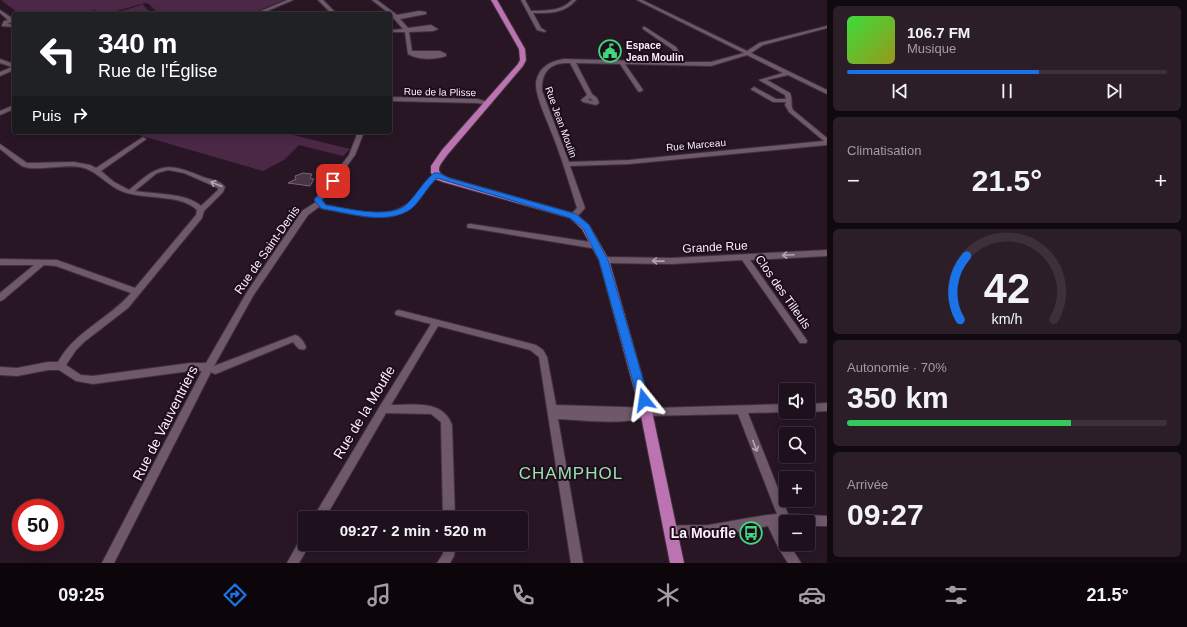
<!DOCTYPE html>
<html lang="fr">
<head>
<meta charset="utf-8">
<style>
	body { margin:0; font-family:Helvetica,sans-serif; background:#2b1e29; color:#f1f3f6; height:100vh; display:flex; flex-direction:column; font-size:15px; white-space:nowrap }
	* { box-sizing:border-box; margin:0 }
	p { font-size:13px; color:#a19da3 }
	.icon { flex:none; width:22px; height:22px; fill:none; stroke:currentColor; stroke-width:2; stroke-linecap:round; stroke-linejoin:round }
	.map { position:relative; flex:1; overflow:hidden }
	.panel { display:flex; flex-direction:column; gap:6px; padding:6px; background:#10090f; width:360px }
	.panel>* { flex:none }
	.top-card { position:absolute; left:12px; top:12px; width:380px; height:122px; border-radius:4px; box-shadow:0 2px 10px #0003,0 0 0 1px #3c303b; background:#202124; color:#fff; overflow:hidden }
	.fabs { position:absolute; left:779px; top:383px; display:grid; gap:8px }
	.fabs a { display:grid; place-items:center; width:36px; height:36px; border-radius:4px; background:#1e101c; box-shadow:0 2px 10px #0003,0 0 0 1px #3c303b; font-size:20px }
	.speed { position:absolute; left:12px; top:499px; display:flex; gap:8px; font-size:20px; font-weight:700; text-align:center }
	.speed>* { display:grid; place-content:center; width:52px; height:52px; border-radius:50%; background:#1e101c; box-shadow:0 2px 10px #0003,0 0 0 1px #3c303b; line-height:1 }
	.speed .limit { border:6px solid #d22; background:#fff; color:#111 }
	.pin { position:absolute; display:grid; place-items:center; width:34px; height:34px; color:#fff; margin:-17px; border-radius:8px; box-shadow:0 2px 6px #0006 }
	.me { position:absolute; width:44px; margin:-22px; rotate:345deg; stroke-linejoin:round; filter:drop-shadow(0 0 3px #0008) }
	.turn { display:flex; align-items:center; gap:14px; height:84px; padding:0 20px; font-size:18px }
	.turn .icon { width:52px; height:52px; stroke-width:2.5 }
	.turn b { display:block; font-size:28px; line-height:34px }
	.then { display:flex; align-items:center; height:38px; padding:0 20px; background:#0003; gap:8px; font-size:15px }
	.big { font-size:30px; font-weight:700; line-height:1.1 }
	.panel .tile { flex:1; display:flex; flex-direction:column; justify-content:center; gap:6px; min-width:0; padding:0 14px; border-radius:6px; background:#2b1e29 }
	.panel .dial { align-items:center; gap:0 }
	.dial svg { height:104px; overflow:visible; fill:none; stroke:#3c303b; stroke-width:7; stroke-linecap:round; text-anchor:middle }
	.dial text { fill:#f1f3f6; stroke:none }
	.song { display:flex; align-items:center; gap:12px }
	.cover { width:48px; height:48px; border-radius:6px; background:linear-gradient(135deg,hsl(120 70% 55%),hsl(60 70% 35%)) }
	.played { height:4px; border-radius:2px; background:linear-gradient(90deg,#1a73e8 60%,#3c303b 60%) }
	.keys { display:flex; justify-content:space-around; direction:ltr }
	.heat { display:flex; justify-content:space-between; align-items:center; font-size:22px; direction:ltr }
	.charge { height:6px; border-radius:3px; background:linear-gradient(90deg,#34c759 70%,#3c303b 0) }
	.trip { position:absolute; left:298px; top:511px; width:230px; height:40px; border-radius:4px; background:#1e101c; box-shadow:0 2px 10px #0003,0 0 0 1px #3c303b; font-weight:700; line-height:40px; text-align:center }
	.dock { display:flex; height:64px; justify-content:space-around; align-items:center; background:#0c060b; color:#a19da3 }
	.dock .icon { width:28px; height:28px }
	.dock .current { color:#1a73e8 }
	.dock b { font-size:18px; color:#f1f3f6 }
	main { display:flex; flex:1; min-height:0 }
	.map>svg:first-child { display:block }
	.green { fill:#4c2847 }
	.building { fill:#483445; stroke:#7a6476 }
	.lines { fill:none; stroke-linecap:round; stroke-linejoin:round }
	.minor-casing { stroke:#3f323d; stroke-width:2 }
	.major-casing { stroke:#3f323d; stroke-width:2 }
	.minor { fill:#6e586a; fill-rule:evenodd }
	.major { fill:#bb73b1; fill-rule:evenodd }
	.oneway { stroke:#b4a3b1 }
	.route { fill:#1a73e8; stroke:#114b97 }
	.labels { text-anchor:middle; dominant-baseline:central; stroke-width:4; stroke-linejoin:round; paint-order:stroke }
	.far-poi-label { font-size:10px; font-weight:bold; fill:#fbeef8; stroke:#1e0d1c; text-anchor:start }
	.far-street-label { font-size:10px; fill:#fbeef8; stroke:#1e0d1c }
	.street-label { font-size:12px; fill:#fbeef8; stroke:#1e0d1c }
	.near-street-label { font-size:14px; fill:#fbeef8; stroke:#1e0d1c }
	.near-poi-label { font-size:14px; font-weight:bold; fill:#fbeef8; stroke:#1e0d1c; text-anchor:end }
	.near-quarter-label { font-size:17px; letter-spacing:1px; fill:#9be1ae; stroke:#1e0d1c }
</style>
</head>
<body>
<main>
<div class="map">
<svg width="827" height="563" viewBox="0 0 827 563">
	<rect width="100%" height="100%" fill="#281625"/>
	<g class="green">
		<path d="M 1,0 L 284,0 L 251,14 L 201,14 L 199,12 L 190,14 L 158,14 L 149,4 L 145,3 L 106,14 L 98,14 L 95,10 L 84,12 L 85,14 L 30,14 L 27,12 L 18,13 Z"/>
		<path d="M 142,4 L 151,13 L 112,14 L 141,5 Z"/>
		<path d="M 135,132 L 281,132 L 350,149 L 343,156 L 299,145 L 284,160 L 263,171 L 132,133 Z"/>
	</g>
	<path class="building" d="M 303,173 L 312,174 L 310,178 L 314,179 L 310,186 L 288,183 L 296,179 L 295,176 Z"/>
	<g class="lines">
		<g class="minor-casing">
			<g id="minor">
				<path d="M 287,0 L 293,0 L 260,14 L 254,14 Z"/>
				<path d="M 318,0 L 323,0 L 337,14 L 332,14 Z"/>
				<path d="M 372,0 L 377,0 L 397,15 L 419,11 L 426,12 L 426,14 L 400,19 L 408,28 L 431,25 L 438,29 L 433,31 L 409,32 L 412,51 L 440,51 L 446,54 L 446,56 C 434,60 419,60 408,54 L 405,32 L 390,32 L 390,30 L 403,29 L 390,14 Z"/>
				<path d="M 521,0 L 525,0 L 531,11 C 546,10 560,12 572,0 L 576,0 C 564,14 549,13 533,13 L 541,28 L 546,31 L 544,32 L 537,30 Z"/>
				<path d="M 637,0 L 642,0 L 747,51 L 759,43 L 827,26 L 827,28 L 763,45 L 751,53 L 827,90 L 827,94 L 788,75 L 767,80 L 790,93 C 793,99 790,104 793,110 L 827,138 L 827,145 L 629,164 L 570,166 L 585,208 L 576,218 L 570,218 L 569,216 L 577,208 C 570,186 564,165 556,144 C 551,129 535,97 536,83 C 538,68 550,61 564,59 L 680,62 L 672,49 L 643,29 L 643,27 L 645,27 L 676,47 L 685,62 L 711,62 L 744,53 ZM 747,55 L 783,73 L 759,80 L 785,95 L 786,99 L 776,99 L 754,87 L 751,89 L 752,90 L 773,102 L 786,102 L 785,105 L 789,112 L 824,141 L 629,160 L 569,162 L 542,91 C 541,71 551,62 570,63 L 587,95 L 581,100 L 583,102 L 596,105 L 599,103 L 597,98 L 592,94 L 576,63 L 620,64 L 638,91 L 640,92 L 643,90 L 625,64 L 711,66 ZM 590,98 L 593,101 L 588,100 Z"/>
				<path d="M 0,10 L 12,18 L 14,18 L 14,21 L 7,24 L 14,25 L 14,27 L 2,26 L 2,25 L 4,21 L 8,20 L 0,13 Z"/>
				<path d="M 0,59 L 14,64 L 14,70 L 0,76 L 0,72 L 12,67 L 0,63 Z"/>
				<path d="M 390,97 L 477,99 L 492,103 L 489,105 L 477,103 L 390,101 Z"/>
				<path d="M 14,105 L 14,109 L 0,115 L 0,111 Z"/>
				<path d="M 358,132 L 364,132 L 355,155 L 322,200 L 325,205 C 350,209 385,221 407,204 C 418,196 423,182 434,174 L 438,174 L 439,175 C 436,179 432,182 429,186 C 424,193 419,200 413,206 C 389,227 351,213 323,209 L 319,207 L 308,215 L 253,296 L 214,366 L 295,335 C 300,336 304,342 306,347 L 305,349 C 299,351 297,347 293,342 L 218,373 L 215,374 L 211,372 L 114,563 L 102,563 L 202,371 L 190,371 L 93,384 L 76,381 L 59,370 L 48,370 L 17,376 L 0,375 L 0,367 L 17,368 L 48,362 L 58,362 C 75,331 109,319 131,293 L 56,266 L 44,265 L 3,300 L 0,301 L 0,293 L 34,265 L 0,265 L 0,259 L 57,260 L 135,288 L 196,215 L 197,210 C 183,195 147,199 127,193 C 109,189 98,170 80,167 C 65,164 33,172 22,166 C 14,161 7,154 0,149 L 0,144 L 27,163 L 74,162 L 90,165 L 96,168 L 143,137 L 146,139 L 145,140 L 101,171 L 114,182 L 129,190 C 159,164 166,161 203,177 C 211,180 220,180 225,187 L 223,192 L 204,211 L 202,218 L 128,308 L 84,342 L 76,350 L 66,365 L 81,375 L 93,376 L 190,363 L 206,363 L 247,292 L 302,211 L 316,202 L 315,200 L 316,198 L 349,155 ZM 168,170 L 184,173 L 218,188 L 218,190 L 201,206 C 187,193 154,194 135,191 L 157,173 Z"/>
				<path d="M 468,224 L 471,224 L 597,243 L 601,246 L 597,249 L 471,228 L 468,228 L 467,226 Z"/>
				<path d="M 827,250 L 827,256 L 750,260 L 806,339 L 807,341 L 806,343 L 800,343 L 742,260 L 672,264 L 604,263 L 600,260 L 604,257 L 672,258 Z"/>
				<path d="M 399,310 L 536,345 L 543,350 L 547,357 L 556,405 L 654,408 L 786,404 L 786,412 L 748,413 L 788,514 L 827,516 L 827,526 L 808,526 L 808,522 L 786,522 L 786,525 L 779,525 L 786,539 L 786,544 L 789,544 L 801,563 L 788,563 L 779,549 L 768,526 C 744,530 689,544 667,535 L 665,531 L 667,527 C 674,524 698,526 708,525 C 731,522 754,516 777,514 L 738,414 L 642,416 L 641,418 C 622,425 580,420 558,419 L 583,563 L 571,563 L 539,357 L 530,350 L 438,326 L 391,405 C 412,405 443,399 452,425 L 455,518 L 443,518 L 441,422 L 431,414 L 386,413 L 325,518 L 313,518 L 380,406 L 431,324 L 396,315 L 395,313 L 396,311 Z"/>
				<path d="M 827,403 L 827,411 L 808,412 L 808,404 Z"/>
				<path d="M 305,536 L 305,544 L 310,544 L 299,563 L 287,563 L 301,538 Z"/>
				<path d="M 444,544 L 456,544 L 454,556 L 450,563 L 437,563 L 443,554 Z"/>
			</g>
		</g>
		<g class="major-casing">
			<path id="major" d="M 491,0 L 497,0 L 525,49 L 526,60 L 523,66 L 448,154 C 440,165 432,172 449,178 L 576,214 L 589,225 L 609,260 L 652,411 L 684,563 L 670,563 L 640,411 L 599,260 L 582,229 L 570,218 L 443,182 L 435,179 L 431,173 L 431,166 L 442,150 L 518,64 L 520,60 L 519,49 Z"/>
		</g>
		<use href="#minor" class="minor"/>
		<use href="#major" class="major"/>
	</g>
	<defs><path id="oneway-shaft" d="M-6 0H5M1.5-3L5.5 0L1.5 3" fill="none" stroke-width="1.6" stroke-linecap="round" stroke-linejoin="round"/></defs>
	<g class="oneway">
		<use href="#oneway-shaft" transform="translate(216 184) rotate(-158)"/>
		<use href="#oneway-shaft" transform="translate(788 255) rotate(177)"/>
		<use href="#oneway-shaft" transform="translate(658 261) rotate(-179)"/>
		<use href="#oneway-shaft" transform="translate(755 446) rotate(69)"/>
	</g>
	<path class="route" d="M 434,173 L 439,173 L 449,178 L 576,214 L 589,225 L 608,260 L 649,400 L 647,404 L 644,405 L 640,404 L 638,400 L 599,260 L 583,228 L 570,218 L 437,178 C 428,186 418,204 411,209 C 386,226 351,213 323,209 L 321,208 L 314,200 L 330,180 L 333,179 L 337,181 L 322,200 L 326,205 C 346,208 391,220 407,204 C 417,194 423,182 434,173 Z"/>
	<defs>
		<g id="civic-ring" transform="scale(1.15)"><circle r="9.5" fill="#1e0d1c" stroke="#41d77c" stroke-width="1.5"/><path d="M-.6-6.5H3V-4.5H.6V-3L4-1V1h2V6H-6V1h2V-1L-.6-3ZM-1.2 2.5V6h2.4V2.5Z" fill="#41d77c"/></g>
		<g id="bus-ring" transform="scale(1.15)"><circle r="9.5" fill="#1e0d1c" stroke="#41d77c" stroke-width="1.5"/><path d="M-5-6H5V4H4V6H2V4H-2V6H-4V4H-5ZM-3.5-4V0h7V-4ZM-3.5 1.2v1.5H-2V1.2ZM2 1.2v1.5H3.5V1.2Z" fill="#41d77c"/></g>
	</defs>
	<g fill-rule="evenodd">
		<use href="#civic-ring" x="610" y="51"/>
		<use href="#bus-ring" x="751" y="533"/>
	</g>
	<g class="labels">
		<g class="far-poi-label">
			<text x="626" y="45">Espace<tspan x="626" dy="12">Jean Moulin</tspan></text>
		</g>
		<g class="far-street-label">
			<text transform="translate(440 92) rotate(1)">Rue de la Plisse</text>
			<text transform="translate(561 122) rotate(70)">Rue Jean Moulin</text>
			<text transform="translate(696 145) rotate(-5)">Rue Marceau</text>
		</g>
		<g class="street-label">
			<text transform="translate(715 247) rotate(-3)">Grande Rue</text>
			<text transform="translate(267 250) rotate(-55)">Rue de Saint-Denis</text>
			<text transform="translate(783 292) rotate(55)">Clos des Tilleuls</text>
		</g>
		<g class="near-street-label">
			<text transform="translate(364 412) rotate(-59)">Rue de la Moufle</text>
			<text transform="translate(165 423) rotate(-63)">Rue de Vauventriers</text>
		</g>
		<g class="near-poi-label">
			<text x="736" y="533">La Moufle</text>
		</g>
		<g class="near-quarter-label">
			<text x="571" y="473">CHAMPHOL</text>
		</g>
	</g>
</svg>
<div class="fabs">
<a><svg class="icon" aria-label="sound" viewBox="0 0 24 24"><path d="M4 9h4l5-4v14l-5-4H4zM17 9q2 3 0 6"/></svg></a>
<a><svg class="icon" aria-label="search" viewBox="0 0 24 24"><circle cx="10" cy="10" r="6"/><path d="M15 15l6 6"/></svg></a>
<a>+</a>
<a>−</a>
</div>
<div class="speed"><div class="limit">50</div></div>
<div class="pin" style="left:333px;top:181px;background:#d93025"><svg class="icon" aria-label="arrive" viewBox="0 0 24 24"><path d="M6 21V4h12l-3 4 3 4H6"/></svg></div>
<svg class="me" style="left:644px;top:400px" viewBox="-20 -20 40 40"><path d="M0-17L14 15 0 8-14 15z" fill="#1a73e8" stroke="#fff" stroke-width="4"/></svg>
<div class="trip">09:27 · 2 min · 520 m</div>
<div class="top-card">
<div class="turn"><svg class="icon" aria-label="left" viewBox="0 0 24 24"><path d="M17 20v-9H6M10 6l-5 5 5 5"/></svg><div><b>340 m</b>Rue de l'Église</div></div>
<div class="then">Puis<svg class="icon" aria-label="right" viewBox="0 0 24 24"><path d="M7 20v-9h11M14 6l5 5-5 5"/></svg></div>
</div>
</div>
<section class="panel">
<div class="tile">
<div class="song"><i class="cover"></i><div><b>106.7 FM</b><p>Musique</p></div></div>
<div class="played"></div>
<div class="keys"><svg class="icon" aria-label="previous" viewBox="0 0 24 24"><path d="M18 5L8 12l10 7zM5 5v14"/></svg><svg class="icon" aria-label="pause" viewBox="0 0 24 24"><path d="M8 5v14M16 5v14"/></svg><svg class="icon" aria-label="next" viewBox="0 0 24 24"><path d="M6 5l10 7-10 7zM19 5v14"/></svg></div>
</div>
<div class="tile"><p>Climatisation</p>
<div class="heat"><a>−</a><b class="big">21.5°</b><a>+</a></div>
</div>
<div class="tile dial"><svg viewBox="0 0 100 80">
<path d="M14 69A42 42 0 1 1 86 69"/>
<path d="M14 69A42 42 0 0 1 19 20" stroke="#1a73e8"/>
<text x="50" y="56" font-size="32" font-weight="700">42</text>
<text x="50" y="72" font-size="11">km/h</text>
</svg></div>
<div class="tile"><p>Autonomie · 70%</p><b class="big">350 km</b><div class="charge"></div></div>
<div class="tile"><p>Arrivée</p><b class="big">09:27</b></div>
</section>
</main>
<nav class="dock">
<b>09:25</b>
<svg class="icon current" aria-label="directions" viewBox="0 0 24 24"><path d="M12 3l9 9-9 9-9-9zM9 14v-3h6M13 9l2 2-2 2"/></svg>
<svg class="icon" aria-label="music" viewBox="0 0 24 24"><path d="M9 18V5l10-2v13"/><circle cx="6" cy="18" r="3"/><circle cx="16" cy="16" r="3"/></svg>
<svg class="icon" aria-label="phone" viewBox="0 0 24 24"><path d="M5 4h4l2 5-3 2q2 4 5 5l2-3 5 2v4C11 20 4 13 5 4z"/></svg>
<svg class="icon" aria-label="climate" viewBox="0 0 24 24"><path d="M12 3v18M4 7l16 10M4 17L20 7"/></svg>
<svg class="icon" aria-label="car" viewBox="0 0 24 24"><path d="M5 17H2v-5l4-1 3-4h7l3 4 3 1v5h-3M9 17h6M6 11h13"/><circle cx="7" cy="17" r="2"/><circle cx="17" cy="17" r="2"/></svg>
<svg class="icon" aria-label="filters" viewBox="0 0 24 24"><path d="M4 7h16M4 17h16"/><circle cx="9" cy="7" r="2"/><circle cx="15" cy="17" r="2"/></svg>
<b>21.5°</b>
</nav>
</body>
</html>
